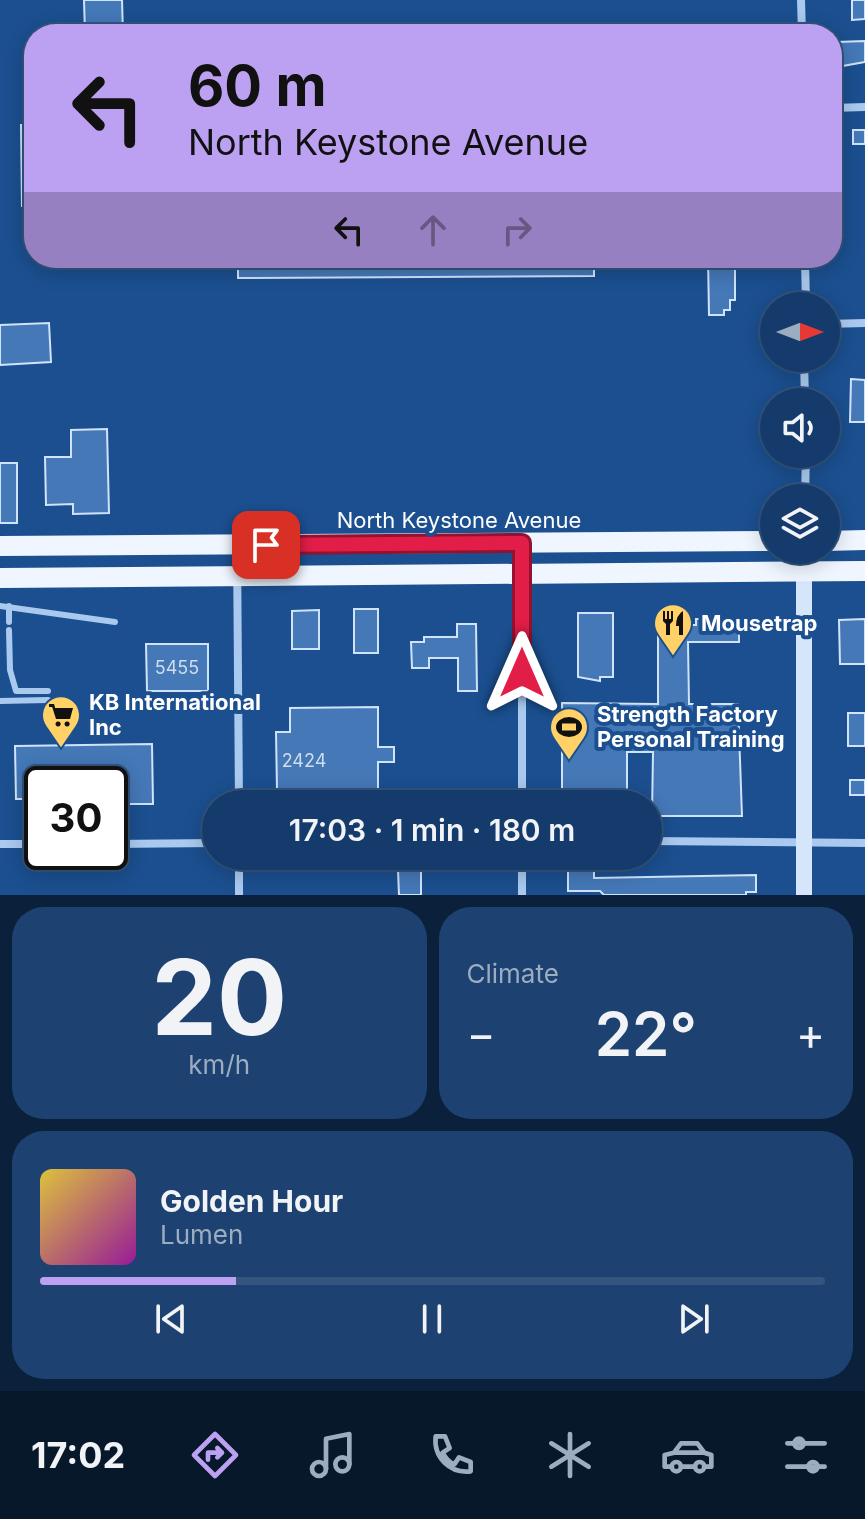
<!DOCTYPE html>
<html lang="en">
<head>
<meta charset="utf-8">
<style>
	body { margin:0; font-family:Inter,sans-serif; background:#1d4271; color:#f1f3f6; height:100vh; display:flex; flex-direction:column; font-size:30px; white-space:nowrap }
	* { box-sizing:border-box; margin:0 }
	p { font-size:26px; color:#9dadc1 }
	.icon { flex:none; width:44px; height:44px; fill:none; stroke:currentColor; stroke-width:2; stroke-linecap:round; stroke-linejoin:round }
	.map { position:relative; height:895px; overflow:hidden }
	.details { display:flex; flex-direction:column; gap:12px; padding:12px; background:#0b203b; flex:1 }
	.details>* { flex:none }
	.hud { position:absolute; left:24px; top:24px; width:818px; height:244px; border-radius:32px; box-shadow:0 4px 20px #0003,0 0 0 2px #33557e; background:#bca0f2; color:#111; overflow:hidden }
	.needle { width:52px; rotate:90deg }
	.controls { position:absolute; left:760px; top:292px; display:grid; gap:16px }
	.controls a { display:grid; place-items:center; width:80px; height:80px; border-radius:50%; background:#143b6b; box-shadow:0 4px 20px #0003,0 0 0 2px #33557e; font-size:40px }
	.speed { position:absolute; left:24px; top:766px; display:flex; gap:16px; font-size:40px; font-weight:700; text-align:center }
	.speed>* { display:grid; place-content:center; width:104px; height:104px; border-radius:50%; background:#143b6b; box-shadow:0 4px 20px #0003,0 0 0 2px #33557e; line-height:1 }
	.speed .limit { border:4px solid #111; border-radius:12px; background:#fff; color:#111 }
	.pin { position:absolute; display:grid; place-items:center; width:68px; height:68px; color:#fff; margin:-34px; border-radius:16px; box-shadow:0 4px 12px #0006 }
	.me { position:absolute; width:88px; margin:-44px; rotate:0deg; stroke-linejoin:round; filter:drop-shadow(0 0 6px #0008) }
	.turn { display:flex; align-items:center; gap:28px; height:168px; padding:0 32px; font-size:36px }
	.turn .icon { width:104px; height:104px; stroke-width:2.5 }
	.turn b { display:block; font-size:56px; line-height:68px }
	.lanes { display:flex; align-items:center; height:76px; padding:0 32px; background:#0003; justify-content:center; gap:40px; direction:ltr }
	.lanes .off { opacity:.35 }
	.big { font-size:60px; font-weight:600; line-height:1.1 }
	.details .card { flex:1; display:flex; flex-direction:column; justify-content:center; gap:12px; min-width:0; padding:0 28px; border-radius:32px; background:#1d4271 }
	.details .dial { align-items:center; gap:0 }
	.dial b { font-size:104px; line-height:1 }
	.song { display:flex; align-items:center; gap:24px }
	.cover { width:96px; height:96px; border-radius:12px; background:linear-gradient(135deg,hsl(50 70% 55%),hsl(300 70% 35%)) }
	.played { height:8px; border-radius:4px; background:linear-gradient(90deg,#bca0f2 25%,#33557e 25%) }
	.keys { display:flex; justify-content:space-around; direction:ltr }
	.heat { display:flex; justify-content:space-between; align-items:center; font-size:44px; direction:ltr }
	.details .tiles { flex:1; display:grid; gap:12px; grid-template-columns:1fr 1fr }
	.card:last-child { grid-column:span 2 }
	.trip { position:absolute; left:202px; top:790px; width:460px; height:80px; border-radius:40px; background:#143b6b; box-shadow:0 4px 20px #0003,0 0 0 2px #33557e; font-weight:600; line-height:80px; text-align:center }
	.tab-bar { display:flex; height:128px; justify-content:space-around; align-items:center; background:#08182b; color:#9dadc1 }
	.tab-bar .icon { width:56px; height:56px }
	.tab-bar .active { color:#bca0f2 }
	.tab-bar b { font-size:36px; color:#f1f3f6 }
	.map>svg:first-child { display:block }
	.building { fill:#4478b7; stroke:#cfe3fa; stroke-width:2 }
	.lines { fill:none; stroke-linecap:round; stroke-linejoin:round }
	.lane { stroke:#a9c9ee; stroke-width:6 }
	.street { stroke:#a9c9ee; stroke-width:8 }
	.secondary { stroke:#d6e6fa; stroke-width:16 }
	.primary { stroke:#f0f6ff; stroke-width:20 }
	.route-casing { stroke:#92132f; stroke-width:20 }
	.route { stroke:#e11d48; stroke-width:14 }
	.labels { text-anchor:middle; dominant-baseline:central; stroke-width:8; stroke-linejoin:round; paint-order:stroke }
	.number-label { font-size:18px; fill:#d0dded }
	.street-label { font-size:22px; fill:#fff; stroke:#1b4f8f }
	.poi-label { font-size:22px; font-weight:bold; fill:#fff; stroke:#1b4f8f; text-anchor:start }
</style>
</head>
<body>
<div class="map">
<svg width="865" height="895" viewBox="0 0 865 895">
	<rect width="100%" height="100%" fill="#1b4f8f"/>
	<g class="building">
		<path d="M 84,0 L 122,0 L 123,34 L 85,34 Z"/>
		<path d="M 852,0 L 865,0 L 865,19 L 852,20 Z"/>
		<path d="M 865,41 L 865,62 L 837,67 L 837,42 Z"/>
		<path d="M 21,125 L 34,125 L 34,206 L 22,206 Z"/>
		<rect x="853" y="130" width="12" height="14"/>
		<path d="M 238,258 L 594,258 L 594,276 L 238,278 Z"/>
		<path d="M 708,258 L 735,258 L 735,300 L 730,300 L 730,310 L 724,310 L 724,315 L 709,315 Z"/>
		<path d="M 49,323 L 51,362 L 0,365 L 0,325 Z"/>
		<path d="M 851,379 L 865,380 L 865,422 L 850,422 Z"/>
		<path d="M 107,429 L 109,513 L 73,514 L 73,504 L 46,505 L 45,457 L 71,457 L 71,430 Z"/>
		<rect x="0" y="463" width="17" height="60"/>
		<rect x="354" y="609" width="24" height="44"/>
		<path d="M 319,610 L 319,649 L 292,649 L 292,611 Z"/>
		<path d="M 578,613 L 613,613 L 613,677 L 600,677 L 600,681 L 578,677 Z"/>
		<path d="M 696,619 L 739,619 L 739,642 L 688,642 L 689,704 L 738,704 L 742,816 L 652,816 L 653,752 L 627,752 L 627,804 L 562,804 L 562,703 L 658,704 L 658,625 L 696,625 Z"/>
		<path d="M 865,619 L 865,664 L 840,664 L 839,620 Z"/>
		<path d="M 457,624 L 476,624 L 477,691 L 458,691 L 458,658 L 429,658 L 429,668 L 412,668 L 411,642 L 424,642 L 424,637 L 457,637 Z"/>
		<path d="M 146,644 L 208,644 L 208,691 L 147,691 Z"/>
		<path d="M 378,707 L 378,747 L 394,747 L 394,762 L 378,762 L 378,804 L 292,804 L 292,791 L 277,791 L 276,732 L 290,732 L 290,708 Z"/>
		<rect x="848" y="713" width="17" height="33"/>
		<path d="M 152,744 L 153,804 L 129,804 L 129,798 L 110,798 L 110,784 L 42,784 L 42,799 L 16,799 L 15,746 Z"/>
		<rect x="850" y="780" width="15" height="15"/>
		<path d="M 398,870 L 421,870 L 421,895 L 399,895 Z"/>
		<path d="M 568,870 L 594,871 L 594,878 L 756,875 L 756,892 L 746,892 L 746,895 L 604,895 L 600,891 L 568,891 Z"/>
	</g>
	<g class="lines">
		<g class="lane">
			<path d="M 0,606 L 115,622"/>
			<path d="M 9,606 L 9,622"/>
			<path d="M 9,630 L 10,670 L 16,691 L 48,691"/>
			<path d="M 0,701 L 48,700"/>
		</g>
		<g class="street">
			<path d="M 801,0 L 802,34"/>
			<path d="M 832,108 L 865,107"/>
			<path d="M 805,258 L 806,306"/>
			<path d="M 826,324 L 865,323"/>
			<path d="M 804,358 L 805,402"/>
			<path d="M 805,498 L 806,454"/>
			<path d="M 237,546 L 239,804"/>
			<path d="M 522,804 L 522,544"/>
			<path d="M 648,841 L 865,843"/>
			<path d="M 0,844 L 42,844"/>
			<path d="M 110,844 L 216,843"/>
			<path d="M 239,856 L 239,895"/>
			<path d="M 522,856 L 522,895"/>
		</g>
		<path class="secondary" d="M 804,550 L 804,895"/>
		<g class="primary">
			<path d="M 826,541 L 865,540"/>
			<path d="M 0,546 L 774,541"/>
			<path d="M 0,578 L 865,571"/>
		</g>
	</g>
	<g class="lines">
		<g class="route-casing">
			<path id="route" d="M 266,545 L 522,543 L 522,673"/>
		</g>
		<use href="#route" class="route"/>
	</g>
	<defs>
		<g id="restaurant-pin" transform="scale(2)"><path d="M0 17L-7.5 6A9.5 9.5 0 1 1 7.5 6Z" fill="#ffd166" stroke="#1b4f8f"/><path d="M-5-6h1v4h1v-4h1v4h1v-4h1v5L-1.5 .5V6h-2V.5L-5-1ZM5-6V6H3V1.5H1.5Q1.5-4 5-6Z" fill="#111"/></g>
		<g id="supermarket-pin" transform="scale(2)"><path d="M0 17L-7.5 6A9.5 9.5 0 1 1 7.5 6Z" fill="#ffd166" stroke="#1b4f8f"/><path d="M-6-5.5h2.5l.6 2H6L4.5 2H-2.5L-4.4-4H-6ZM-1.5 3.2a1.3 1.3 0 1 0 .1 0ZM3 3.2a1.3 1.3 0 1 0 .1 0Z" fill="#111"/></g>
		<g id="stadium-pin" transform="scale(2)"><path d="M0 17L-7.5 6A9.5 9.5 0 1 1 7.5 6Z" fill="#ffd166" stroke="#1b4f8f"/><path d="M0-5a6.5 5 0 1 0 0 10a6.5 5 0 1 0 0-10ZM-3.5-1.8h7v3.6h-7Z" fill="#111"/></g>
	</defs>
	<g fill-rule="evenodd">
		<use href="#restaurant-pin" x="673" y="623"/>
		<use href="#supermarket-pin" x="61" y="715"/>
		<use href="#stadium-pin" x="569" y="727"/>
	</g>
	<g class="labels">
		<g class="number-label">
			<text x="177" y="667">5455</text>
			<text x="304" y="760">2424</text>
		</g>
		<g class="street-label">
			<text x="459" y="520">North Keystone Avenue</text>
		</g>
		<g class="poi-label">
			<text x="701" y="623">Mousetrap</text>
			<text x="89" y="702">KB International<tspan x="89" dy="25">Inc</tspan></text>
			<text x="597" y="714">Strength Factory<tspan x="597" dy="25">Personal Training</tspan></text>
		</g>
	</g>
</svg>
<div class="controls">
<a><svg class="needle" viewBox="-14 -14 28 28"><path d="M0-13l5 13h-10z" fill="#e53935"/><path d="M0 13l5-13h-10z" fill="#9dadc1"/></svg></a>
<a><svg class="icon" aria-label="sound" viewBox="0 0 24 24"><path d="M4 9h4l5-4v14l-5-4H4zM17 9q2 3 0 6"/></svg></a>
<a><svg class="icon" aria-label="layers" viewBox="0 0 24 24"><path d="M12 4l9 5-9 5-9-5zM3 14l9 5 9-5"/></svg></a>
</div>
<div class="speed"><div class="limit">30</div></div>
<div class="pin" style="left:266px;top:545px;background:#d93025"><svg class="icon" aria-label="arrive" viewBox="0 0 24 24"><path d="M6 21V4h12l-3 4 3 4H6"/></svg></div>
<svg class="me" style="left:522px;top:673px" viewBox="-20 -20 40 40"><path d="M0-17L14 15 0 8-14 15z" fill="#e11d48" stroke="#fff" stroke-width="4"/></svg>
<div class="trip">17:03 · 1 min · 180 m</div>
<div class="hud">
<div class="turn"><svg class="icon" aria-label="left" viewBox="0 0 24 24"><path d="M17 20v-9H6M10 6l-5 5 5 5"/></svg><div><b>60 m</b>North Keystone Avenue</div></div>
<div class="lanes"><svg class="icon" aria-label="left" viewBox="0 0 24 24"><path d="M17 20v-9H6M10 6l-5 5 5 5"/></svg><svg class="icon off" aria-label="ahead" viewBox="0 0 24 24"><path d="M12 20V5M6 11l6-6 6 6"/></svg><svg class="icon off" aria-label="right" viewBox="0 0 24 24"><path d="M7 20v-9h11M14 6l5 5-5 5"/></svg></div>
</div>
</div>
<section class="details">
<div class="tiles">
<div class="card dial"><b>20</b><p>km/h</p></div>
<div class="card"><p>Climate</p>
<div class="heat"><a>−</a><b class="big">22°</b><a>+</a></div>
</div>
<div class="card">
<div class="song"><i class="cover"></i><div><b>Golden Hour</b><p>Lumen</p></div></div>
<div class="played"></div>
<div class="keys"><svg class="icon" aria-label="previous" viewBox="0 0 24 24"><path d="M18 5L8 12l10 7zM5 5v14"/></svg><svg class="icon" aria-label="pause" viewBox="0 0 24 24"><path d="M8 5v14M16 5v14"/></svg><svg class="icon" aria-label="next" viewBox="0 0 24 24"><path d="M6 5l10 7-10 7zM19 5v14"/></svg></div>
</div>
</div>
</section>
<nav class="tab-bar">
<b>17:02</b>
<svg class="icon active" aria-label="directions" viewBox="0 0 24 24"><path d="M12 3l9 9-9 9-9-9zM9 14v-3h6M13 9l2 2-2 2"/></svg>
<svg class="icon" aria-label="music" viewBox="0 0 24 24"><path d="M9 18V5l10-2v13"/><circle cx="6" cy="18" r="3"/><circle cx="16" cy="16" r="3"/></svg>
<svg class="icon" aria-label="phone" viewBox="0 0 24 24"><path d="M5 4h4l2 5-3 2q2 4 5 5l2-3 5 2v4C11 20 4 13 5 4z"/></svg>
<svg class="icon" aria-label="climate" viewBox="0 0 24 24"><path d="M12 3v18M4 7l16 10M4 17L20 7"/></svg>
<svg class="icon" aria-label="car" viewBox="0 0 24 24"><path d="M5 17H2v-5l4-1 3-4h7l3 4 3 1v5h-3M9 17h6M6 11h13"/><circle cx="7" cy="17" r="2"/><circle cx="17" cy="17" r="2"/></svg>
<svg class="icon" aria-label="filters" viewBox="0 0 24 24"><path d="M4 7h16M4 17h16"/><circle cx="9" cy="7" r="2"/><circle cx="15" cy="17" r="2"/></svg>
</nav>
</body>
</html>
